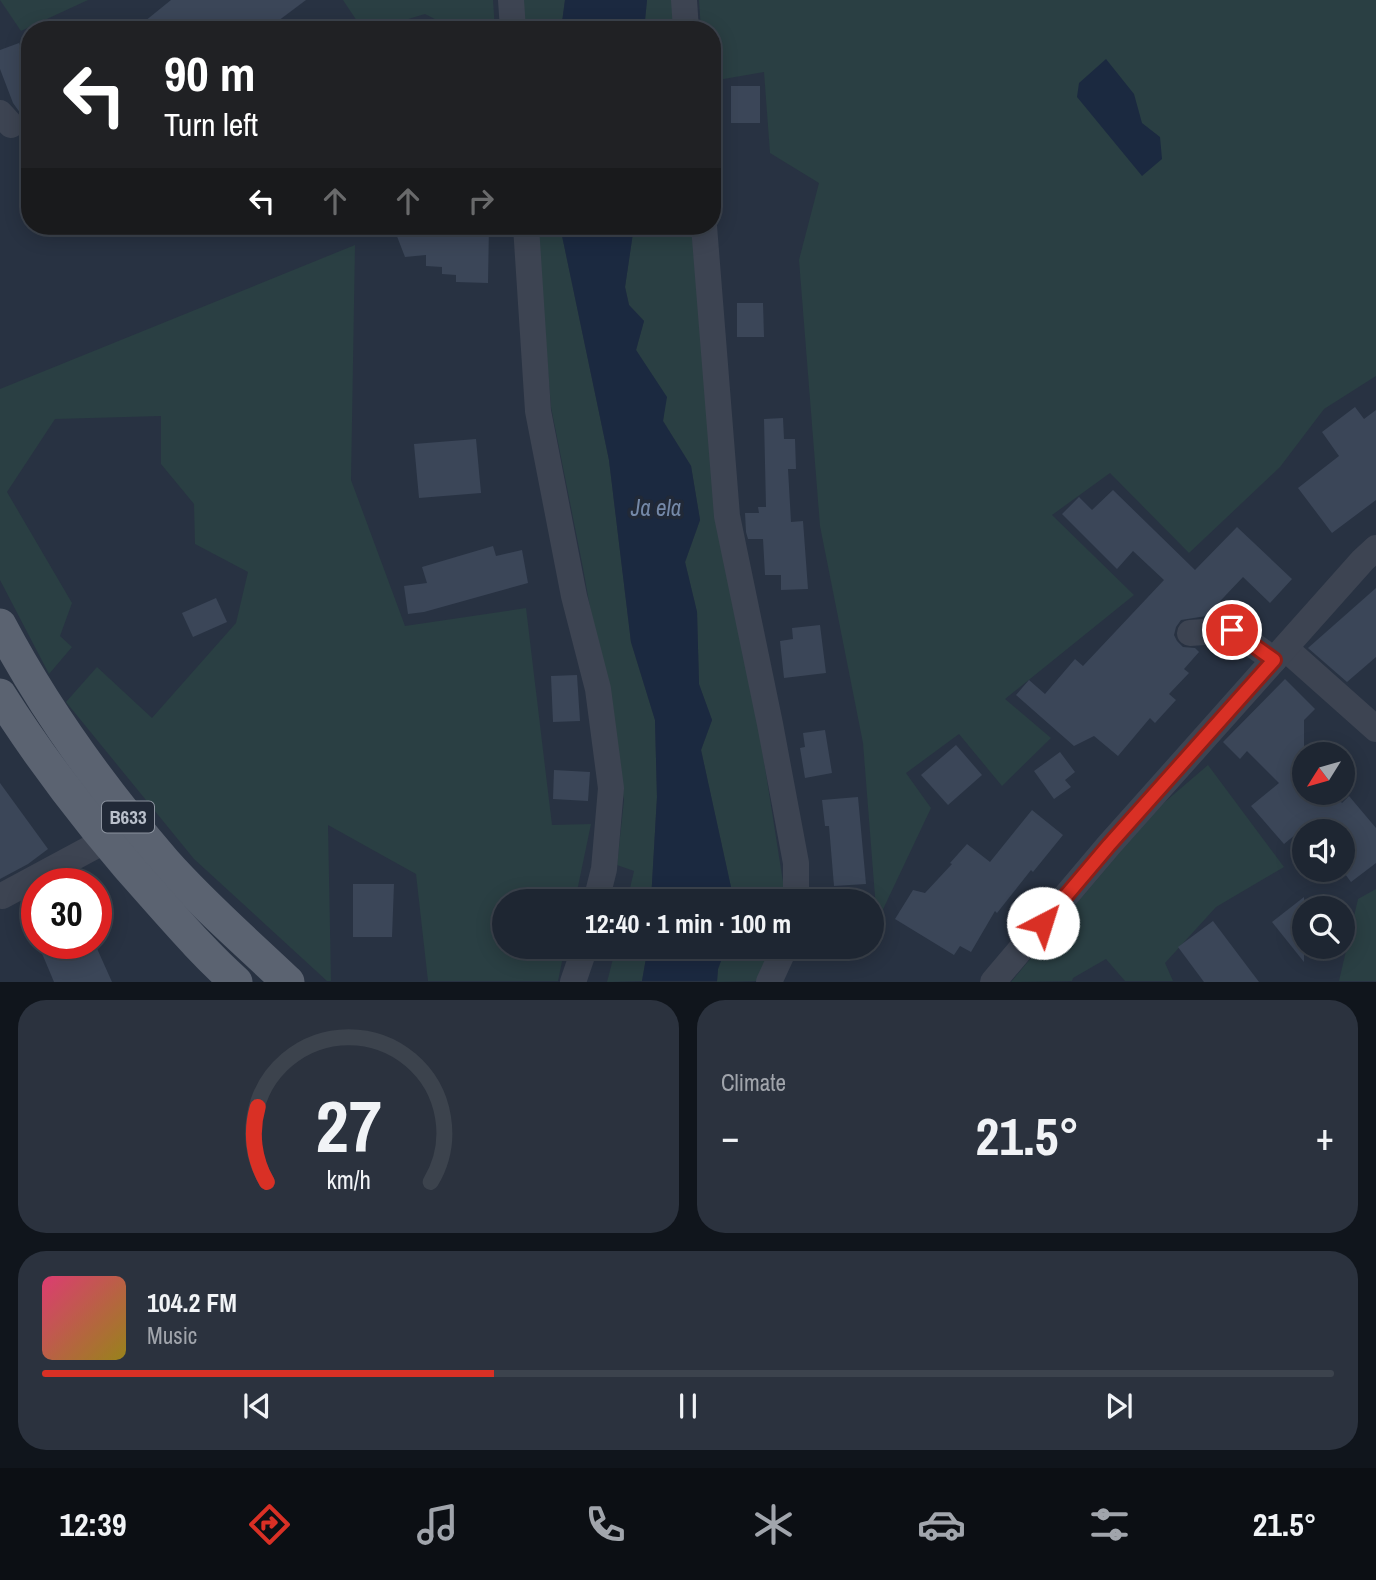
<!DOCTYPE html>
<html lang="en">
<head>
<meta charset="utf-8">
<style>
	body { margin:0; font-family:"Archivo Narrow",sans-serif; background:#2b323e; color:#f1f3f6; height:100vh; display:flex; flex-direction:column; font-size:26px; white-space:nowrap }
	* { box-sizing:border-box; margin:0 }
	p { font-size:23px; color:#a1a5ac }
	.icon { flex:none; width:38px; height:38px; fill:none; stroke:currentColor; stroke-width:2; stroke-linecap:round; stroke-linejoin:round }
	.map { position:relative; height:982px; overflow:hidden }
	.side { display:flex; flex-direction:column; gap:18px; padding:18px; background:#10151c; flex:1 }
	.side>* { flex:none }
	.banner { position:absolute; left:21px; top:21px; width:700px; height:214px; border-radius:28px; box-shadow:0 4px 18px #0003,0 0 0 2px #3c434d; background:#202124; color:#fff; overflow:hidden }
	.needle { width:46px; rotate:233deg }
	.tools { position:absolute; left:1292px; top:742px; display:grid; gap:14px }
	.tools a { display:grid; place-items:center; width:63px; height:63px; border-radius:50%; background:#1e2632; box-shadow:0 4px 18px #0003,0 0 0 2px #3c434d; font-size:35px }
	.speed { position:absolute; left:21px; top:868px; display:flex; gap:14px; font-size:35px; font-weight:700; text-align:center }
	.speed>* { display:grid; place-content:center; width:91px; height:91px; border-radius:50%; background:#1e2632; box-shadow:0 4px 18px #0003,0 0 0 2px #3c434d; line-height:1 }
	.speed .limit { border:10px solid #d22; background:#fff; color:#111 }
	.pin { position:absolute; display:grid; place-items:center; width:60px; height:60px; color:#fff; margin:-30px; border:4px solid #fff; border-radius:50%; box-shadow:0 2px 7px #0007 }
	.me { position:absolute; width:77px; margin:-38px; rotate:40deg; stroke-linejoin:round; filter:drop-shadow(0 0 5px #0008) }
	.turn { display:flex; align-items:center; gap:24px; height:147px; padding:0 28px; font-size:32px }
	.turn .icon { width:91px; height:91px; stroke-width:2.5 }
	.turn b { display:block; font-size:49px; line-height:60px }
	.lanes { display:flex; align-items:center; height:66px; padding:0 28px; background:#0003; justify-content:center; gap:35px; direction:ltr }
	.lanes .off { opacity:.35 }
	.big { font-size:52px; font-weight:700; line-height:1.1 }
	.side .tile { flex:1; display:flex; flex-direction:column; justify-content:center; gap:10px; min-width:0; padding:0 24px; border-radius:28px; background:#2b323e }
	.side .dial { align-items:center; gap:0 }
	.dial svg { height:182px; overflow:visible; fill:none; stroke:#3c434d; stroke-width:7; stroke-linecap:round; text-anchor:middle }
	.dial text { fill:#f1f3f6; stroke:none }
	.song { display:flex; align-items:center; gap:21px }
	.cover { width:84px; height:84px; border-radius:10px; background:linear-gradient(135deg,hsl(340 70% 55%),hsl(50 70% 35%)) }
	.played { height:7px; border-radius:4px; background:linear-gradient(90deg,#d93025 35%,#3c434d 35%) }
	.keys { display:flex; justify-content:space-around; direction:ltr }
	.heat { display:flex; justify-content:space-between; align-items:center; font-size:38px; direction:ltr }
	.side .tiles { flex:1; display:grid; gap:18px; grid-template-columns:1fr 1fr }
	.tile:last-child { grid-column:span 2 }
	.trip { position:absolute; left:492px; top:889px; width:392px; height:70px; border-radius:35px; background:#1e2632; box-shadow:0 4px 18px #0003,0 0 0 2px #3c434d; font-weight:700; line-height:70px; text-align:center }
	.tabs { display:flex; height:112px; justify-content:space-around; align-items:center; background:#0c0f14; color:#a1a5ac }
	.tabs .icon { width:49px; height:49px }
	.tabs .active { color:#d93025 }
	.tabs b { font-size:32px; color:#f1f3f6 }
	.map>svg:first-child { display:block }
	.green { fill:#2a3f43 }
	.water { fill:#1b2940 }
	.building { fill:#3b4658 }
	.lines { fill:none; stroke-linecap:round; stroke-linejoin:round }
	.minor { stroke:#3d4452; stroke-width:26 }
	.major { stroke:#5b6371; stroke-width:33 }
	.route-casing { stroke:#8d1f18; stroke-width:18 }
	.route { stroke:#d93025; stroke-width:12 }
	.labels { text-anchor:middle; dominant-baseline:central; stroke-width:7; stroke-linejoin:round; paint-order:stroke }
	.shield { fill:#212937; stroke:#8c939f; stroke-width:2 }
	.shield-label { font-size:19px; font-weight:bold; fill:#bac0cb }
	.water-label { font-size:23px; font-style:italic; fill:#7589a8; stroke:#212937 }
</style>
</head>
<body>
<div class="map">
<svg width="1376" height="982" viewBox="0 0 1376 982">
	<rect width="100%" height="100%" fill="#283242"/>
	<g class="green">
		<path d="M 0,0 L 88,0 L 21,31 Z"/>
		<path d="M 343,0 L 493,0 L 495,30 L 456,30 L 425,14 L 372,30 L 363,30 Z"/>
		<path d="M 523,0 L 565,0 L 561,30 L 525,30 Z"/>
		<path d="M 647,0 L 674,0 L 677,30 L 644,30 Z"/>
		<path d="M 699,0 L 1376,0 L 1376,376 L 1324,409 L 1280,467 L 1189,553 L 1110,473 L 1052,515 L 1134,595 L 1005,699 L 1051,738 L 1002,786 L 959,734 L 906,773 L 931,808 L 877,922 L 863,743 L 820,526 L 799,260 L 819,183 L 770,153 L 764,72 L 712,81 L 712,30 L 701,30 Z"/>
		<path d="M 536,226 L 560,226 L 609,460 L 631,642 L 655,720 L 657,797 L 651,901 L 627,901 L 634,871 L 617,865 L 624,800 L 583,568 L 551,407 Z"/>
		<path d="M 634,226 L 694,226 L 759,729 L 786,901 L 734,901 L 701,750 L 712,720 L 699,685 L 697,612 L 685,562 L 700,520 L 691,466 L 663,421 L 666,397 L 636,350 L 644,321 L 629,305 L 625,287 Z"/>
		<path d="M 355,245 L 351,480 L 405,626 L 526,608 L 552,825 L 591,824 L 575,901 L 504,901 L 504,947 L 565,947 L 558,981 L 428,981 L 416,874 L 328,825 L 331,981 L 327,981 L 194,859 L 66,702 L 97,667 L 152,718 L 236,623 L 248,572 L 195,544 L 194,504 L 161,464 L 161,416 L 55,419 L 7,492 L 72,603 L 60,636 L 72,647 L 49,674 L 0,580 L 0,389 Z"/>
		<path d="M 1208,765 L 1284,867 L 1216,907 L 1165,963 L 1173,981 L 1125,981 L 1106,959 L 1073,978 L 1072,981 L 1011,982 L 1152,813 Z"/>
		<path d="M 1376,889 L 1376,981 L 1339,981 L 1358,899 Z"/>
		<path d="M 616,947 L 648,947 L 642,981 L 607,982 Z"/>
		<path d="M 726,947 L 775,947 L 758,981 L 717,982 L 718,969 Z"/>
	</g>
	<g class="water">
		<path d="M 565,0 L 647,0 L 644,30 L 561,30 Z"/>
		<path d="M 1106,59 L 1134,94 L 1142,123 L 1160,137 L 1162,159 L 1142,176 L 1077,97 L 1079,83 Z"/>
		<path d="M 560,226 L 634,226 L 625,287 L 629,305 L 644,321 L 636,350 L 667,397 L 663,421 L 691,466 L 700,520 L 685,562 L 697,612 L 699,684 L 712,720 L 701,750 L 734,901 L 651,901 L 657,797 L 655,720 L 631,642 L 609,460 Z"/>
		<path d="M 648,947 L 726,947 L 718,969 L 717,981 L 642,981 Z"/>
	</g>
	<g class="building">
		<path d="M 171,0 L 306,0 L 266,30 L 134,30 Z"/>
		<path d="M 19,43 L 30,73 L 30,143 L 27,144 L 24,134 L 26,121 L 13,103 L 0,69 L 0,50 Z"/>
		<rect x="731" y="86" width="29" height="37"/>
		<path d="M 393,226 L 489,226 L 488,283 L 456,282 L 456,275 L 442,274 L 442,267 L 426,266 L 426,255 L 405,257 Z"/>
		<path d="M 737,303 L 763,303 L 764,337 L 737,337 Z"/>
		<path d="M 1355,407 L 1364,419 L 1376,410 L 1376,500 L 1332,533 L 1298,488 L 1339,456 L 1322,432 Z"/>
		<path d="M 783,418 L 784,439 L 795,439 L 796,469 L 788,469 L 791,522 L 803,521 L 808,589 L 781,590 L 781,575 L 765,575 L 763,539 L 748,539 L 746,532 L 745,513 L 759,513 L 758,507 L 766,507 L 764,419 Z"/>
		<path d="M 476,439 L 481,493 L 419,498 L 414,444 Z"/>
		<path d="M 1113,490 L 1195,570 L 1237,527 L 1292,579 L 1270,603 L 1243,577 L 1206,616 L 1181,620 L 1176,627 L 1174,635 L 1177,641 L 1183,647 L 1195,648 L 1199,652 L 1184,669 L 1189,673 L 1169,694 L 1176,700 L 1155,723 L 1150,718 L 1118,756 L 1094,736 L 1074,746 L 1016,695 L 1029,680 L 1045,694 L 1075,659 L 1083,666 L 1164,580 L 1133,551 L 1117,569 L 1062,514 L 1079,497 L 1092,510 Z"/>
		<path d="M 493,546 L 496,556 L 522,550 L 528,583 L 424,612 L 408,614 L 404,586 L 427,583 L 422,567 Z"/>
		<path d="M 1376,588 L 1376,657 L 1347,682 L 1308,648 Z"/>
		<path d="M 216,598 L 227,622 L 193,637 L 182,613 Z"/>
		<path d="M 820,625 L 826,673 L 784,678 L 780,641 L 793,639 L 792,628 Z"/>
		<path d="M 577,675 L 580,721 L 553,722 L 551,676 Z"/>
		<path d="M 1285,679 L 1315,709 L 1304,720 L 1304,793 L 1333,793 L 1342,803 L 1349,796 L 1376,828 L 1376,863 L 1351,882 L 1342,870 L 1342,831 L 1312,831 L 1307,825 L 1284,844 L 1251,806 L 1279,783 L 1247,751 L 1240,759 L 1223,742 Z"/>
		<path d="M 825,730 L 832,773 L 805,778 L 800,748 L 805,747 L 803,733 Z"/>
		<path d="M 956,745 L 982,775 L 948,805 L 921,775 Z"/>
		<path d="M 1060,752 L 1075,772 L 1065,780 L 1071,787 L 1054,799 L 1034,771 Z"/>
		<path d="M 554,770 L 590,772 L 588,801 L 553,799 Z"/>
		<path d="M 0,783 L 48,849 L 28,864 L 0,879 Z"/>
		<path d="M 858,797 L 866,884 L 834,886 L 829,826 L 825,826 L 822,800 Z"/>
		<path d="M 1032,810 L 1063,835 L 1033,872 L 1031,870 L 997,913 L 995,911 L 971,952 L 960,946 L 954,955 L 895,919 L 913,890 L 925,893 L 952,864 L 950,863 L 967,844 L 990,862 Z"/>
		<path d="M 353,884 L 394,884 L 392,937 L 353,937 Z"/>
		<path d="M 1304,897 L 1304,962 L 1272,922 Z"/>
		<path d="M 1213,921 L 1259,982 L 1204,982 L 1178,947 Z"/>
		<path d="M 59,943 L 73,943 L 77,952 L 95,944 L 112,982 L 54,982 L 41,951 Z"/>
	</g>
	<g class="lines">
		<g class="minor">
			<path d="M 511,0 L 513,30"/>
			<path d="M 684,0 L 686,30"/>
			<path d="M 0,113 L 11,125"/>
			<path d="M 526,226 L 538,411 L 574,596 L 598,689 L 611,788 L 604,869 L 596,901"/>
			<path d="M 704,226 L 727,516 L 770,724 L 796,863 L 796,901"/>
			<path d="M 1190,633 L 1232,630 L 1274,660"/>
			<path d="M 1285,648 L 1376,729"/>
			<path d="M 2,896 L 106,840"/>
			<path d="M 573,982 L 585,947"/>
			<path d="M 769,982 L 785,947"/>
			<path d="M 993,982 L 1109,845 L 1363,560 L 1376,548"/>
		</g>
		<g class="major">
			<path d="M 0,625 C 45,710 103,790 165,862 C 203,905 247,943 288,982"/>
			<path d="M 0,695 C 47,769 102,839 161,904 C 185,931 209,958 236,982"/>
		</g>
	</g>
	<g class="lines">
		<g class="route-casing">
			<path id="route" d="M 1043,923 L 1109,845 L 1274,660 L 1232,630"/>
		</g>
		<use href="#route" class="route"/>
	</g>
	<g class="labels">
		<rect class="shield" x="102" y="801.5" width="52" height="31" rx="5"/>
		<g class="shield-label">
			<text x="128" y="817">B633</text>
		</g>
		<g class="water-label">
			<text x="656" y="507">Ja ela</text>
		</g>
	</g>
</svg>
<div class="tools">
<a><svg class="needle" viewBox="-14 -14 28 28"><path d="M0-13l5 13h-10z" fill="#e53935"/><path d="M0 13l5-13h-10z" fill="#a1a5ac"/></svg></a>
<a><svg class="icon" aria-label="sound" viewBox="0 0 24 24"><path d="M4 9h4l5-4v14l-5-4H4zM17 9q2 3 0 6"/></svg></a>
<a><svg class="icon" aria-label="search" viewBox="0 0 24 24"><circle cx="10" cy="10" r="6"/><path d="M15 15l6 6"/></svg></a>
</div>
<div class="speed"><div class="limit">30</div></div>
<div class="pin" style="left:1232px;top:630px;background:#d93025"><svg class="icon" aria-label="arrive" viewBox="0 0 24 24"><path d="M6 21V4h12l-3 4 3 4H6"/></svg></div>
<svg class="me" style="left:1043px;top:923px" viewBox="-20 -20 40 40"><circle r="19" fill="#fff"/><path d="M0-13L10 11 0 6-10 11z" fill="#d93025"/></svg>
<div class="trip">12:40 · 1 min · 100 m</div>
<div class="banner">
<div class="turn"><svg class="icon" aria-label="left" viewBox="0 0 24 24"><path d="M17 20v-9H6M10 6l-5 5 5 5"/></svg><div><b>90 m</b>Turn left</div></div>
<div class="lanes"><svg class="icon" aria-label="left" viewBox="0 0 24 24"><path d="M17 20v-9H6M10 6l-5 5 5 5"/></svg><svg class="icon off" aria-label="ahead" viewBox="0 0 24 24"><path d="M12 20V5M6 11l6-6 6 6"/></svg><svg class="icon off" aria-label="ahead" viewBox="0 0 24 24"><path d="M12 20V5M6 11l6-6 6 6"/></svg><svg class="icon off" aria-label="right" viewBox="0 0 24 24"><path d="M7 20v-9h11M14 6l5 5-5 5"/></svg></div>
</div>
</div>
<section class="side">
<div class="tiles">
<div class="tile dial"><svg viewBox="0 0 100 80">
<path d="M14 69A42 42 0 1 1 86 69"/>
<path d="M14 69A42 42 0 0 1 10 36" stroke="#d93025"/>
<text x="50" y="56" font-size="32" font-weight="700">27</text>
<text x="50" y="72" font-size="11">km/h</text>
</svg></div>
<div class="tile"><p>Climate</p>
<div class="heat"><a>−</a><b class="big">21.5°</b><a>+</a></div>
</div>
<div class="tile">
<div class="song"><i class="cover"></i><div><b>104.2 FM</b><p>Music</p></div></div>
<div class="played"></div>
<div class="keys"><svg class="icon" aria-label="previous" viewBox="0 0 24 24"><path d="M18 5L8 12l10 7zM5 5v14"/></svg><svg class="icon" aria-label="pause" viewBox="0 0 24 24"><path d="M8 5v14M16 5v14"/></svg><svg class="icon" aria-label="next" viewBox="0 0 24 24"><path d="M6 5l10 7-10 7zM19 5v14"/></svg></div>
</div>
</div>
</section>
<nav class="tabs">
<b>12:39</b>
<svg class="icon active" aria-label="directions" viewBox="0 0 24 24"><path d="M12 3l9 9-9 9-9-9zM9 14v-3h6M13 9l2 2-2 2"/></svg>
<svg class="icon" aria-label="music" viewBox="0 0 24 24"><path d="M9 18V5l10-2v13"/><circle cx="6" cy="18" r="3"/><circle cx="16" cy="16" r="3"/></svg>
<svg class="icon" aria-label="phone" viewBox="0 0 24 24"><path d="M5 4h4l2 5-3 2q2 4 5 5l2-3 5 2v4C11 20 4 13 5 4z"/></svg>
<svg class="icon" aria-label="climate" viewBox="0 0 24 24"><path d="M12 3v18M4 7l16 10M4 17L20 7"/></svg>
<svg class="icon" aria-label="car" viewBox="0 0 24 24"><path d="M5 17H2v-5l4-1 3-4h7l3 4 3 1v5h-3M9 17h6M6 11h13"/><circle cx="7" cy="17" r="2"/><circle cx="17" cy="17" r="2"/></svg>
<svg class="icon" aria-label="filters" viewBox="0 0 24 24"><path d="M4 7h16M4 17h16"/><circle cx="9" cy="7" r="2"/><circle cx="15" cy="17" r="2"/></svg>
<b>21.5°</b>
</nav>
</body>
</html>
